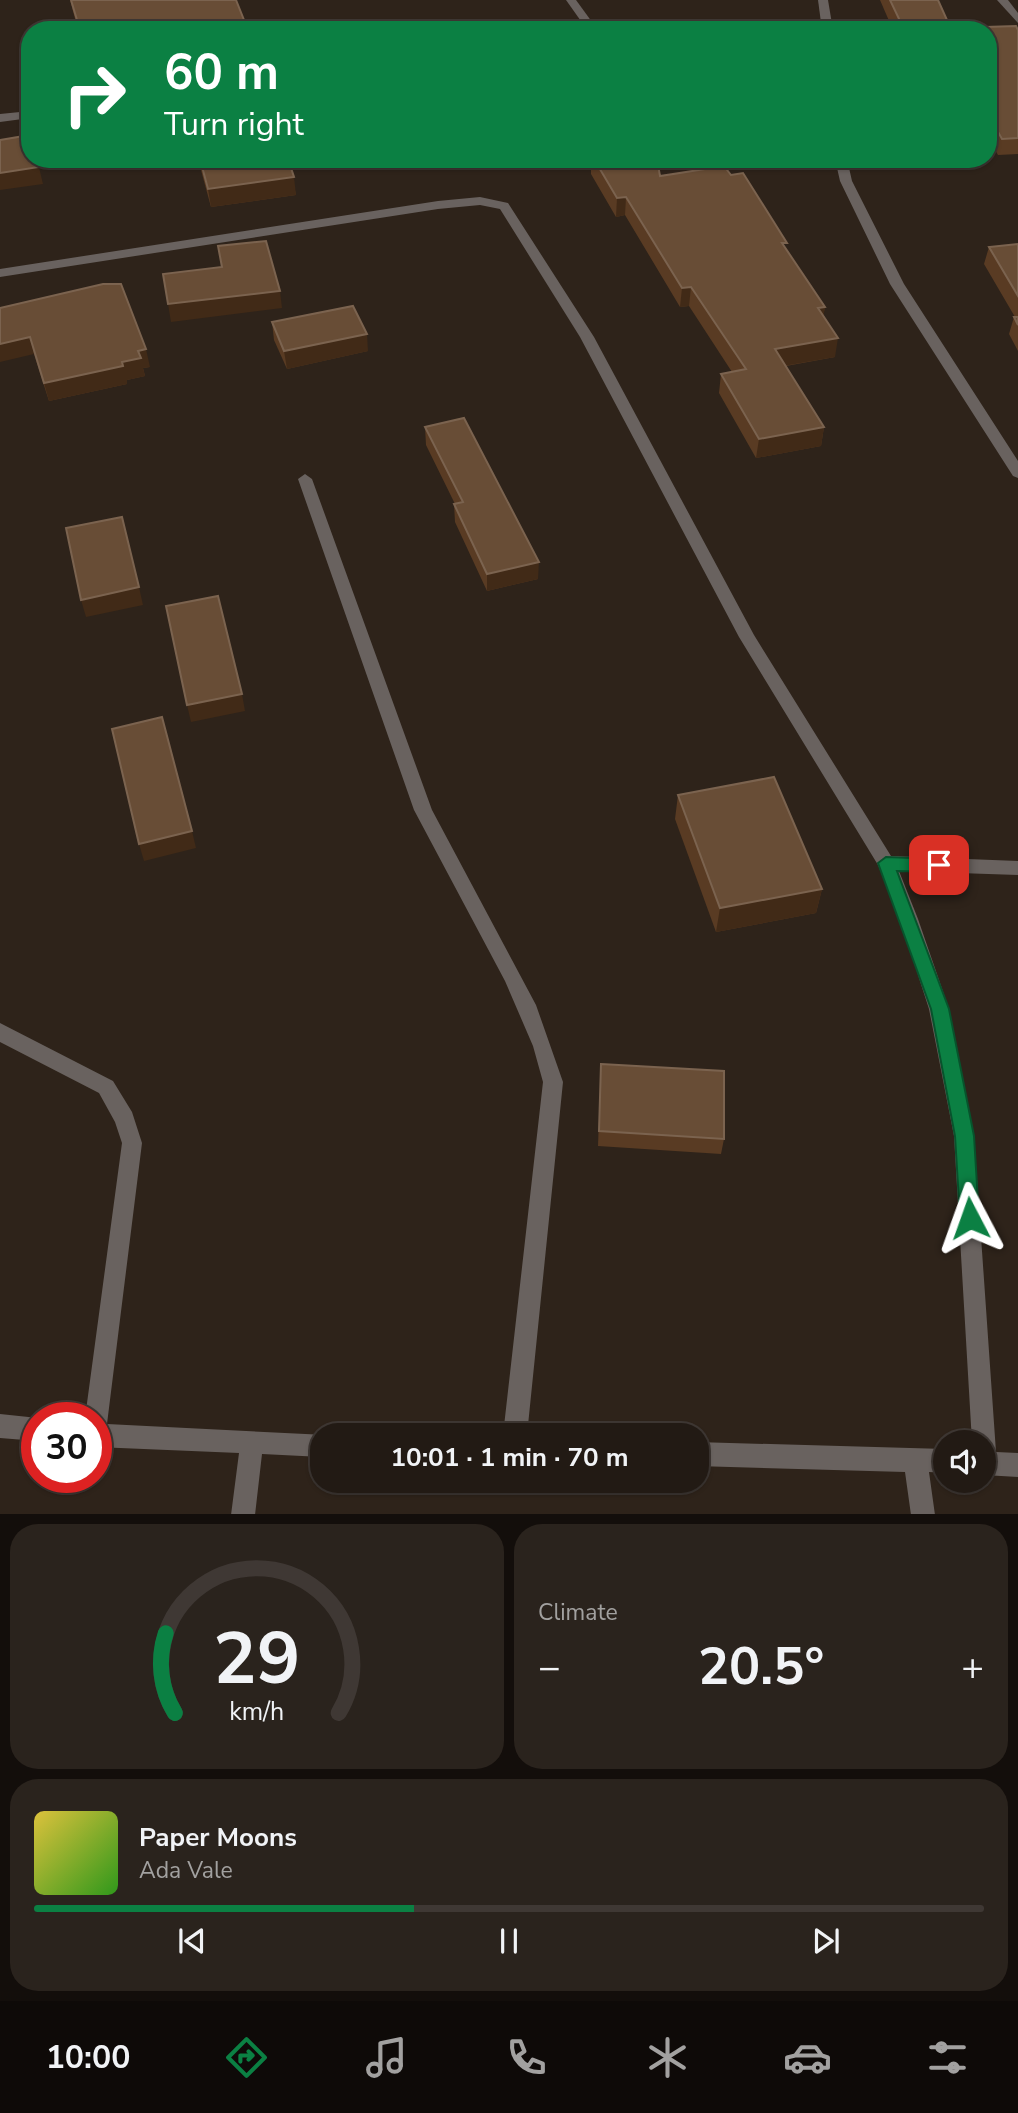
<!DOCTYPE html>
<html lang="en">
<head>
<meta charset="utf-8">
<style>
	body { margin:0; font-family:"Nunito Sans",sans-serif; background:#2a231d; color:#f1f3f6; height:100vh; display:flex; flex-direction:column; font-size:26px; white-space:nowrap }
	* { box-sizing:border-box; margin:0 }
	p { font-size:23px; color:#a2a1a0 }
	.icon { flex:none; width:38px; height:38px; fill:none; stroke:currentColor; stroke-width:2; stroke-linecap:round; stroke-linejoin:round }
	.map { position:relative; height:1514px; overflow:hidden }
	.panel { display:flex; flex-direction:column; gap:10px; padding:10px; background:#130e0b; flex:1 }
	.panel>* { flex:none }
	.guide { position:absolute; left:21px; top:21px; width:976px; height:147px; border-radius:28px; box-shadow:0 2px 5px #0004,0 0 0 2px #3f3834; background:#0b8043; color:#fff; overflow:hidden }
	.controls { position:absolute; left:933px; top:1430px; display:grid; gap:14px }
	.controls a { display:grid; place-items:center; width:63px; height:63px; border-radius:50%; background:#221a14; box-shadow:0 2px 5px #0004,0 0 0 2px #3f3834; font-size:35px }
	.speed { position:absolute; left:21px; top:1402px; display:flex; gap:14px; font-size:35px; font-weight:700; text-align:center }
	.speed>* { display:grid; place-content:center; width:91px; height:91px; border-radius:50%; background:#221a14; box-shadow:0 2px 5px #0004,0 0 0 2px #3f3834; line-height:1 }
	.speed .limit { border:10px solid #d22; background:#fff; color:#111 }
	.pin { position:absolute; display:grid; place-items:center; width:60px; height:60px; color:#fff; margin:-30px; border-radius:14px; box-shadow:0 4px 10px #0006 }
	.me { position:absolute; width:77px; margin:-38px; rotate:356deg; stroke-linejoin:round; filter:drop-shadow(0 0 5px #0008) }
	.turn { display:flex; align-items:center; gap:24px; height:147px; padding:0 28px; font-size:32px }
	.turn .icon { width:91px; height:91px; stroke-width:2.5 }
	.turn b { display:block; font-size:49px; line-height:60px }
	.big { font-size:52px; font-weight:700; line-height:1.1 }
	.panel .card { flex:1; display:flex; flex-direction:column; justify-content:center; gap:10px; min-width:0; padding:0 24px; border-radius:28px; background:#2a231d }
	.panel .dial { align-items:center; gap:0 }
	.dial svg { height:182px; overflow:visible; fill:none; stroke:#3f3834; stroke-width:7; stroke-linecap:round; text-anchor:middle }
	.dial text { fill:#f1f3f6; stroke:none }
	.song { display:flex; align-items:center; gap:21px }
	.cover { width:84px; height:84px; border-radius:10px; background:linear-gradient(135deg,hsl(50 70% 55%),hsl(110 70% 35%)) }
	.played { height:7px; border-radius:4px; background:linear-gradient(90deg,#0b8043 40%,#3f3834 40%) }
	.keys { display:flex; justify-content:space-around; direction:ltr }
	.heat { display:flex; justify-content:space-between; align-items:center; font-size:38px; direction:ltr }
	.panel .tiles { flex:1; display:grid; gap:10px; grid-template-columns:1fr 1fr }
	.card:last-child { grid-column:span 2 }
	.trip { position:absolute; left:310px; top:1423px; width:399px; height:70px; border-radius:28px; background:#221a14; box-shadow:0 2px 5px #0004,0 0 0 2px #3f3834; font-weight:700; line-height:70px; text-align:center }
	.menu { display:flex; height:112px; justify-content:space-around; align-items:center; background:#0e0a08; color:#a2a1a0 }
	.menu .icon { width:49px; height:49px }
	.menu .selected { color:#0b8043 }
	.menu b { font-size:32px; color:#f1f3f6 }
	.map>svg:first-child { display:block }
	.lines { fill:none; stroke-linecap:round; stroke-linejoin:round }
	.minor { fill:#69625f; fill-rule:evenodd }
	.wall { fill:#593b23 }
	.shaded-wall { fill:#412a17 }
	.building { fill:#684d36; stroke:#7b634f; stroke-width:2 }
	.route { fill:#0b8043; stroke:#07532c; stroke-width:2 }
</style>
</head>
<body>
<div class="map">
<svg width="1018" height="1515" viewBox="0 0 1018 1515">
	<rect width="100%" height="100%" fill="#2e231a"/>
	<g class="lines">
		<g class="minor">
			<path d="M 566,0 L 576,0 L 592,22 L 591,24 L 583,24 Z"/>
			<path d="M 818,0 L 828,0 L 833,30 L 822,30 Z"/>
			<path d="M 997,0 L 1008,0 L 1018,13 L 1018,23 Z"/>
			<path d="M 30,111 L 30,118 L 0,122 L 0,114 Z"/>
			<path d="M 835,159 L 847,159 L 852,181 L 904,284 L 1018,461 L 1018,478 L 1013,476 L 890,284 L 840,181 Z"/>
			<path d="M 480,197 L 508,203 L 594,337 L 754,635 L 891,856 L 1018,861 L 1018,875 L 899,871 L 918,919 L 949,1009 L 974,1136 L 996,1452 L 1018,1453 L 1018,1477 L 984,1475 L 984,1442 L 972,1442 L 954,1136 L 929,1009 L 900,919 L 878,865 L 739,637 L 580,337 L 500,209 L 480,205 L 438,209 L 0,277 L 0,269 L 438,201 Z"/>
			<path d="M 305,474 L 312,479 L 432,810 L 536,1005 L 563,1082 L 527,1435 L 503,1435 L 543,1082 L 533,1046 L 505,981 L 414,810 L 298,479 Z"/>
			<path d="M 0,1023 L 113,1081 L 132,1112 L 142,1143 L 107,1424 L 326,1435 L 322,1435 L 322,1457 L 262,1454 L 255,1515 L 231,1515 L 239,1453 L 96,1447 L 96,1418 L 85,1418 L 122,1143 L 115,1122 L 99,1093 L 0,1042 Z"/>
			<path d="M 0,1414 L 38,1418 L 37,1441 L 0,1438 Z"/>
			<path d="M 696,1442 L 945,1449 L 945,1473 L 929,1472 L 935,1515 L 911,1515 L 905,1472 L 696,1466 Z"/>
		</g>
	</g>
	<g class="wall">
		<path d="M 70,0 L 248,30 L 78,30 Z"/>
		<path d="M 880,0 L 938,0 L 947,20 L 945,30 L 893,30 Z"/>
		<path d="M 954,28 L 1018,30 L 1018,154 L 998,155 L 989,139 L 989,30 L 953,30 Z"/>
		<path d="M 198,159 L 288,159 L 296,195 L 211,207 Z"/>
		<path d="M 591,159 L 657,159 L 660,176 L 786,249 L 825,307 L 823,316 L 835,357 L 786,366 L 824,427 L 821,446 L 756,458 L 719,393 L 721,374 L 732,372 L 689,306 L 680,307 L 625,215 L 616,217 L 591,174 Z"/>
		<path d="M 1018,244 L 1018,351 L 1009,334 L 1014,317 L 1015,317 L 984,264 L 989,247 Z"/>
		<path d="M 0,308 L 150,367 L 143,368 L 145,376 L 127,380 L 127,384 L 49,401 L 34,354 Z"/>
		<path d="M 272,322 L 368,351 L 287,369 L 274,340 Z"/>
		<path d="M 425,427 L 538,579 L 487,591 L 455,522 L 454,504 L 455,504 L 426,445 Z"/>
		<path d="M 678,795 L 822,889 L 816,913 L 716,932 L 675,819 Z"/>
		<path d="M 601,1064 L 724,1139 L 721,1154 L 598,1146 Z"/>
	</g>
	<g class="shaded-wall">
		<path d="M 37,159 L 43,184 L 0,190 L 0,173 Z"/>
		<path d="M 294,177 L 296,195 L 211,207 L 208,189 Z"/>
		<path d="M 626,197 L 625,215 L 616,217 L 617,198 Z"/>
		<path d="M 691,287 L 689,306 L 680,307 L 682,288 Z"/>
		<path d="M 280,291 L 282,308 L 171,322 L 168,304 Z"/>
		<path d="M 825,307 L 822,326 L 818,308 Z"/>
		<path d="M 367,334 L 368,351 L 287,369 L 284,351 Z"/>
		<path d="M 30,337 L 34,354 L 0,362 L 0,344 Z"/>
		<path d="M 838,338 L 835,357 L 772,368 L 775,349 Z"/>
		<path d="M 146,349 L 150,367 L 143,368 L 145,376 L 127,380 L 127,384 L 49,401 L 44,383 L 122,362 L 138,351 Z"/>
		<path d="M 824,427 L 821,446 L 756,458 L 759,439 Z"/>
		<path d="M 539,562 L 538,579 L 487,591 L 487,574 Z"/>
		<path d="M 139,587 L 143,605 L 86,617 L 81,600 Z"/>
		<path d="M 242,694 L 245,711 L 191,722 L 187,705 Z"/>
		<path d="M 192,831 L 196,848 L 144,861 L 139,844 Z"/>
		<path d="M 822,889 L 816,913 L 716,932 L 720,908 Z"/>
	</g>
	<g class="building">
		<path d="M 71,0 L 236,0 L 248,30 L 80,30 Z"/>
		<path d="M 890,0 L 938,0 L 947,20 L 900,21 Z"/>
		<path d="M 1016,26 L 1018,30 L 1018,138 L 1002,139 L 989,116 L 989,106 L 993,106 L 989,98 L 989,30 L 955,30 L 954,28 Z"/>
		<path d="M 30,135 L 30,159 L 37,159 L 39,167 L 0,173 L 0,140 Z"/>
		<path d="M 200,159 L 288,159 L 294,177 L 208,189 Z"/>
		<path d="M 594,159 L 657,159 L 660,176 L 724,166 L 731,175 L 743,173 L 787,243 L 782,243 L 825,307 L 818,308 L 838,338 L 775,349 L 824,427 L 759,439 L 721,374 L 746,369 L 691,287 L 682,288 L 626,197 L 617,198 Z"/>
		<path d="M 266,241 L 280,291 L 168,304 L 163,274 L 222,267 L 218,246 Z"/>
		<path d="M 1018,244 L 1018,296 L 989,247 Z"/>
		<path d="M 103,284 L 121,284 L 146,349 L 138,351 L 141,358 L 122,362 L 123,366 L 44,383 L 30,337 L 0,344 L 0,308 Z"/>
		<path d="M 353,306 L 367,334 L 284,351 L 272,322 Z"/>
		<path d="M 1014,317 L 1018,317 L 1018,325 Z"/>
		<path d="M 464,418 L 539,562 L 487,574 L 454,504 L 463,502 L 425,427 Z"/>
		<path d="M 122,517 L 139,587 L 81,600 L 66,528 Z"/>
		<path d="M 218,596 L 242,694 L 187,705 L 166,606 Z"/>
		<path d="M 162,717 L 192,831 L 139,844 L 112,729 Z"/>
		<path d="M 774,777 L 822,889 L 720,908 L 678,795 Z"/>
		<path d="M 601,1064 L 724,1071 L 724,1139 L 599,1131 Z"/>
	</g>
	<path class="route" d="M 886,857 L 939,859 L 947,865 L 939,872 L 897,871 L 949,1009 L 974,1136 L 979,1218 L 976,1225 L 970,1227 L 963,1225 L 960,1218 L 955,1136 L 931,1009 L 878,863 Z"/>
</svg>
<div class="controls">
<a><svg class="icon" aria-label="sound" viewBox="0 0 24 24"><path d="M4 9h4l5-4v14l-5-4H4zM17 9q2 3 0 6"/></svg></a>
</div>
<div class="speed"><div class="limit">30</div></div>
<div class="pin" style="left:939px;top:865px;background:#d93025"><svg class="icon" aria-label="arrive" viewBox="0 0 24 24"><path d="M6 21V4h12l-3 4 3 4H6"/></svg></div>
<svg class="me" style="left:970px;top:1218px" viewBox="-20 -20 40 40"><path d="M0-17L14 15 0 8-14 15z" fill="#0b8043" stroke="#fff" stroke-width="4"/></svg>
<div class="trip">10:01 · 1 min · 70 m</div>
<div class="guide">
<div class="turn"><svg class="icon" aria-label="right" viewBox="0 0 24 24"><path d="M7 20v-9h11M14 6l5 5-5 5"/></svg><div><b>60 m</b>Turn right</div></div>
</div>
</div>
<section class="panel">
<div class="tiles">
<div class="card dial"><svg viewBox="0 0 100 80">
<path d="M14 69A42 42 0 1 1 86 69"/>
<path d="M14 69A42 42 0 0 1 10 34" stroke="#0b8043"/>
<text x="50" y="56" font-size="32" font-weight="700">29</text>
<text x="50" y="72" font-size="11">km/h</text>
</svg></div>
<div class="card"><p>Climate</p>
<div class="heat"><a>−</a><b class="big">20.5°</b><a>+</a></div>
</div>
<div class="card">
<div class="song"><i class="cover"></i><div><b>Paper Moons</b><p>Ada Vale</p></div></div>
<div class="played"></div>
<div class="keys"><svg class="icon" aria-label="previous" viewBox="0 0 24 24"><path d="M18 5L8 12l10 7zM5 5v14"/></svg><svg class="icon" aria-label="pause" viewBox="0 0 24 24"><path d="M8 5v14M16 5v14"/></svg><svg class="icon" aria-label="next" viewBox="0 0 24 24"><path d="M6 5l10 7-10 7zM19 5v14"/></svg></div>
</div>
</div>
</section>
<nav class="menu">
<b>10:00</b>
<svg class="icon selected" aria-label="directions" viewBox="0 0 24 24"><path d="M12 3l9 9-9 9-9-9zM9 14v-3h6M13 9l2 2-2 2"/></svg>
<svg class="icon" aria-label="music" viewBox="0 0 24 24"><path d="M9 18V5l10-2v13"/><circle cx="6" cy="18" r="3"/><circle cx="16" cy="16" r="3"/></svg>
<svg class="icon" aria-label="phone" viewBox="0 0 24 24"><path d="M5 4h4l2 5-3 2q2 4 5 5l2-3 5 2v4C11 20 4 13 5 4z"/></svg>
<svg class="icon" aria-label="climate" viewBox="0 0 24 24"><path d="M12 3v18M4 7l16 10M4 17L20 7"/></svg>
<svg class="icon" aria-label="car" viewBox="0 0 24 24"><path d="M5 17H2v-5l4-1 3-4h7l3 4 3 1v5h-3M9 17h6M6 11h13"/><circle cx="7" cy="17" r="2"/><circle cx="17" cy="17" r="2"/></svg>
<svg class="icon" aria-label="filters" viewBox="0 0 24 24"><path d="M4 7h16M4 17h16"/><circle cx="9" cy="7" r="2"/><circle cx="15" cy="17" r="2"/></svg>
</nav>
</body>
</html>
